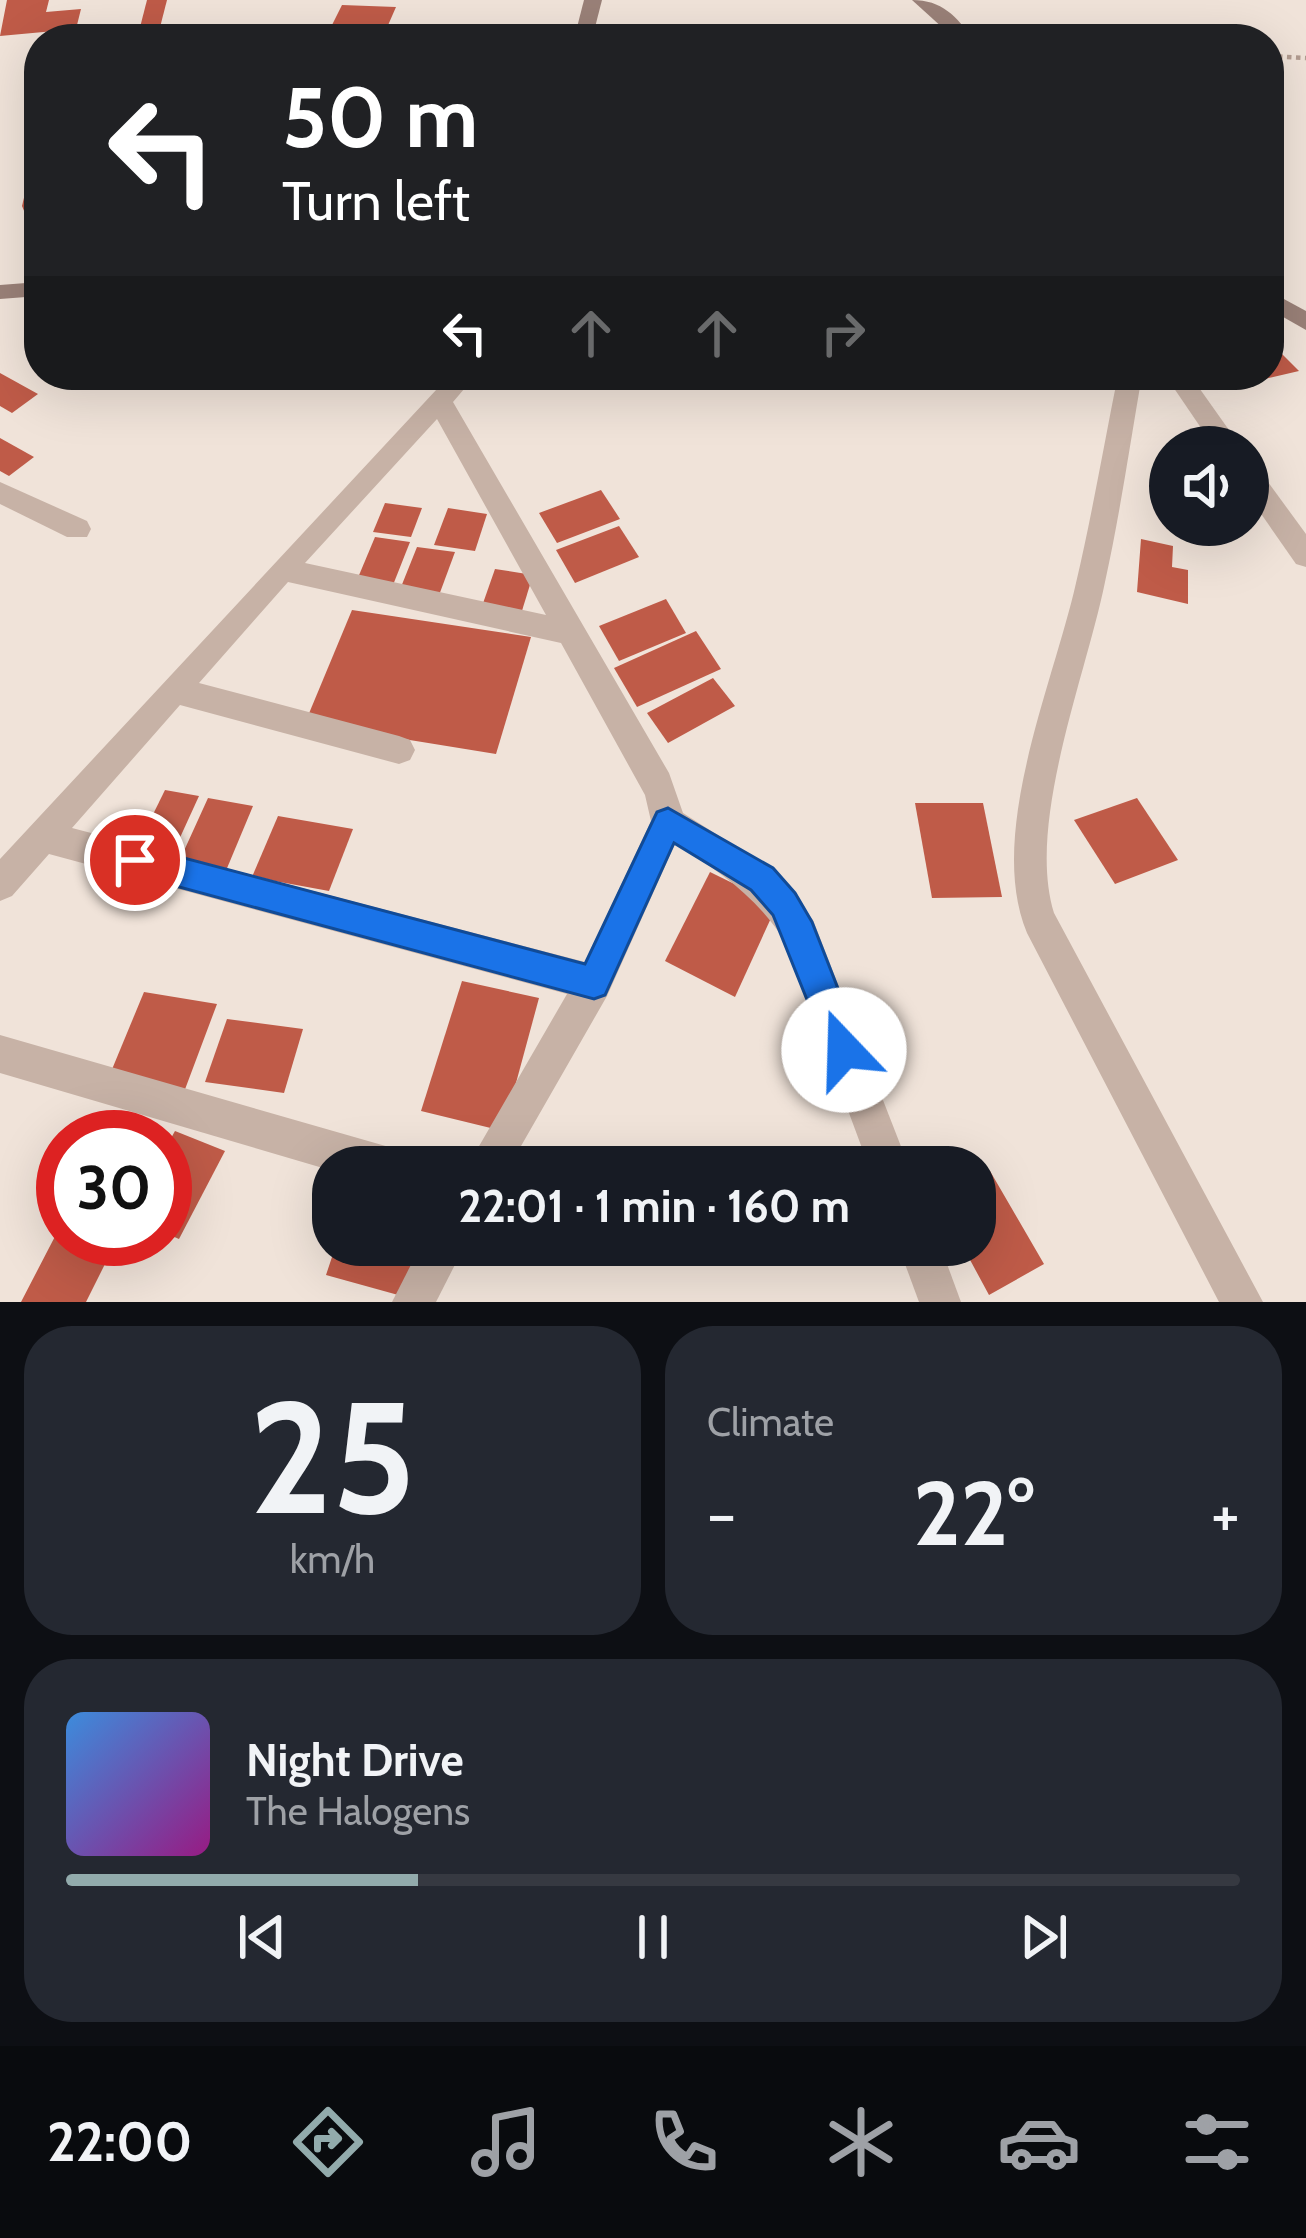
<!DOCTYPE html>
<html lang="en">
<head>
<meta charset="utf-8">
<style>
	body { margin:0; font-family:Cabin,sans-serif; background:#242831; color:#f1f3f6; height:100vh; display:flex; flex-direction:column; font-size:45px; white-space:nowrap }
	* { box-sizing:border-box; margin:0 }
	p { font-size:39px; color:#9ea1a6 }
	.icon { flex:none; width:66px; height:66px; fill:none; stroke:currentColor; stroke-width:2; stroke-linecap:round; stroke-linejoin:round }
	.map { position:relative; height:1302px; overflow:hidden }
	.details { display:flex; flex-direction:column; gap:24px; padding:24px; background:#0d0f14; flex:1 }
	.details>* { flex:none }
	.banner { position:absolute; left:24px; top:24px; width:1260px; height:366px; border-radius:48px; box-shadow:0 12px 48px #0002; background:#202124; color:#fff; overflow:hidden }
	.controls { position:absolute; left:1149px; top:426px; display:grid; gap:24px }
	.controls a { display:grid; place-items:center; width:120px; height:120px; border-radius:50%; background:#171b24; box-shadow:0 12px 48px #0002; font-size:60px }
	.speed { position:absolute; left:36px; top:1110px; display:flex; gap:24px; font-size:60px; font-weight:700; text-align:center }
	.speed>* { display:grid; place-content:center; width:156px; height:156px; border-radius:50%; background:#171b24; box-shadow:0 12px 48px #0002; line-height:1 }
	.speed .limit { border:18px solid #d22; background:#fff; color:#111 }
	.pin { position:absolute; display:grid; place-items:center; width:102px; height:102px; color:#fff; margin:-51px; border:6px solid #fff; border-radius:50%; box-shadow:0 3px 12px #0007 }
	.me { position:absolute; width:132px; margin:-66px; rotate:339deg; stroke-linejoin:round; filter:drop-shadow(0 0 9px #0008) }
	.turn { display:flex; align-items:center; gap:42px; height:252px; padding:0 60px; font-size:54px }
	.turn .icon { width:156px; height:156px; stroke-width:2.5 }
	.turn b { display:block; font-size:84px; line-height:102px }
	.lanes { display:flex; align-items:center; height:114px; padding:0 60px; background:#0003; justify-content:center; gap:60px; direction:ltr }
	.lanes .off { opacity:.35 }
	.big { font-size:90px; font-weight:800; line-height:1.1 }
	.details .card { flex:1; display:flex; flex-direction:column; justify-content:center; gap:18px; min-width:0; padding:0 42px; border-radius:48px; background:#242831 }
	.details .dial { align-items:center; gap:0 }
	.dial b { font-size:156px; line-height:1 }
	.song { display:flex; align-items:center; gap:36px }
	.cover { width:144px; height:144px; border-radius:18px; background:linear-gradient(135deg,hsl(210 70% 55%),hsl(310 70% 35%)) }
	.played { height:12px; border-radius:6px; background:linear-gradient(90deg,#92abac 30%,#363941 30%) }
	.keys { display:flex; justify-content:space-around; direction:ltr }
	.heat { display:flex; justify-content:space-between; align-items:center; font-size:66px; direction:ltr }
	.details .tiles { flex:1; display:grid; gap:24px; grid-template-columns:1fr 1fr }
	.card:last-child { grid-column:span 2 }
	.trip { position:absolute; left:312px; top:1146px; width:684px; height:120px; border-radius:48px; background:#171b24; box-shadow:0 12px 48px #0002; font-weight:800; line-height:120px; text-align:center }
	.tabs { display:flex; height:192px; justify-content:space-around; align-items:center; background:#090b0e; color:#9ea1a6 }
	.tabs .icon { width:84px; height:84px }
	.tabs .on { color:#92abac }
	.tabs b { font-size:54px; color:#f1f3f6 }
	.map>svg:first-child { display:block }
	.building { fill:#bf5b48 }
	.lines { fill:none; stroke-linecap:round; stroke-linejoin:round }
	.path { stroke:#b29c90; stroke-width:4.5; stroke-dasharray:4.5 4.5; stroke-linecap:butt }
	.street { fill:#c7b2a6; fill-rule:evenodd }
	.secondary { fill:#9a8178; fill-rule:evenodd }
	.route { fill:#1a73e8; stroke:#114b97; stroke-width:3 }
</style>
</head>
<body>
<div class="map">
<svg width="1306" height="1302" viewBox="0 0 1306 1302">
	<rect width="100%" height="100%" fill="#f0e3d9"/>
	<g class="building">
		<path d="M 7,0 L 49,0 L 46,12 L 81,9 L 76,29 L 0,36 Z"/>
		<path d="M 147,0 L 167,0 L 157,39 L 137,39 Z"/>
		<path d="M 342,5 L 396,7 L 382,39 L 325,39 Z"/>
		<path d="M 121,25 L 118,39 L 90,39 L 93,27 Z"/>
		<path d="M 39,151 L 39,246 L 22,206 L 35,152 Z"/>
		<path d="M 1269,341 L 1299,371 L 1231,387 L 1220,375 L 1269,375 Z"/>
		<path d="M 0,373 L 38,394 L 12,413 L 0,406 Z"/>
		<path d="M 0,438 L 34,457 L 9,476 L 0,471 Z"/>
		<path d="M 601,490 L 620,519 L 557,543 L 539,513 Z"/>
		<path d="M 385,503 L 422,508 L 411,537 L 373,532 Z"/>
		<path d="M 448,508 L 487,514 L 475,551 L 434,545 Z"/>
		<path d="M 619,526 L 639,557 L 575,583 L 556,550 Z"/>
		<path d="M 375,537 L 410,542 L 393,585 L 357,580 Z"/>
		<path d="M 1141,539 L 1173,546 L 1172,567 L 1188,570 L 1188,604 L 1137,592 Z"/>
		<path d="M 417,547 L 455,552 L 438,598 L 399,592 Z"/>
		<path d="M 495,569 L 533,575 L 521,614 L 481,609 Z"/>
		<path d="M 666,599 L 686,633 L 619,661 L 599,626 Z"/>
		<path d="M 352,610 L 531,637 L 496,754 L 305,723 Z"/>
		<path d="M 696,631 L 721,669 L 637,707 L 614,668 Z"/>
		<path d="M 713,678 L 735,706 L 668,743 L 647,713 Z"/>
		<path d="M 165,790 L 199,796 L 167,866 L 131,859 Z"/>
		<path d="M 208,798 L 253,806 L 225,873 L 178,864 Z"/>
		<path d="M 1137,798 L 1178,860 L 1115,884 L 1074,820 Z"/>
		<path d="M 915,803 L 983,803 L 1002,897 L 932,898 Z"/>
		<path d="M 278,816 L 353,829 L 329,891 L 252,877 Z"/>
		<path d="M 710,872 L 777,905 L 735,997 L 665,961 Z"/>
		<path d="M 462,981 L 539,998 L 503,1131 L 421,1111 Z"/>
		<path d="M 144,992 L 217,1004 L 184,1092 L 108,1079 Z"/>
		<path d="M 227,1019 L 303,1029 L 284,1093 L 205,1082 Z"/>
		<path d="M 175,1131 L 225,1151 L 179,1239 L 165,1233 L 165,1149 Z"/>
		<path d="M 990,1171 L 1044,1264 L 989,1295 L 962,1245 L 975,1245 L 975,1180 Z"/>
		<path d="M 63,1221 L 63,1239 L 101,1239 L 115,1244 L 86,1302 L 21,1302 Z"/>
		<path d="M 336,1245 L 425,1245 L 409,1298 L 326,1275 Z"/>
	</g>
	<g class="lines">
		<path class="path" d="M 1269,56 L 1306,58"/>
		<g class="street">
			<path d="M 450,375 L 476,375 L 453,402 L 669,773 L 683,813 L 771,869 L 813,920 L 909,1167 L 869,1167 L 786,943 C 758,898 720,871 675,844 L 607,996 L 509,1167 L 467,1167 L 567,994 L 49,854 L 12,896 L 0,901 L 0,859 ZM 437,419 L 546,615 L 305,563 ZM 288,582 L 561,643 L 645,795 L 651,821 L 585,962 L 72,828 L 180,705 L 399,764 L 410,760 L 415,750 L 410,740 L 399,736 L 199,683 Z"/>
			<path d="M 1118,375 L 1142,375 C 1130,444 1120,514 1105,582 C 1086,676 1026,823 1054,913 L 1263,1302 L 1219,1302 L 1027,933 C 986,835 1053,685 1076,583 C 1092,515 1104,444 1118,375 Z"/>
			<path d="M 1165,375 L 1190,375 L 1241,447 L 1214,447 Z"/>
			<path d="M 1248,464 L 1257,467 L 1306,534 L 1306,567 L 1296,564 L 1248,495 Z"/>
			<path d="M 0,482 L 87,521 L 91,529 L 87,537 L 67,537 L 0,504 Z"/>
			<path d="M 0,1035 L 389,1147 L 403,1153 L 409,1167 L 333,1167 L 333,1171 L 0,1073 Z"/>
			<path d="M 421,1245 L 465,1245 L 436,1302 L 392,1302 Z"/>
			<path d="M 898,1245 L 940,1245 L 961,1302 L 919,1302 Z"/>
		</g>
		<g class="secondary">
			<path d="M 584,0 L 602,0 L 592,39 L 574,39 Z"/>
			<path d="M 912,0 C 942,0 956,16 973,39 L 955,39 Z"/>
			<path d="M 39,282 L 39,296 L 0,299 L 0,285 Z"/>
			<path d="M 1269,291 L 1306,311 L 1306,330 L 1269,309 Z"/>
		</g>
	</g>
	<path class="route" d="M 668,808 L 773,868 L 795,893 L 812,922 L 862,1050 L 857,1062 L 844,1067 L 832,1062 L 773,915 L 751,890 L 674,843 L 605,995 L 594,999 L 135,875 L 124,871 L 119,860 L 124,850 L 135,845 L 585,964 L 657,812 Z"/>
</svg>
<div class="controls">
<a><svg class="icon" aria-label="sound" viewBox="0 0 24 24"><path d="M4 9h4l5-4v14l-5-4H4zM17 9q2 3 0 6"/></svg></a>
</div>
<div class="speed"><div class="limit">30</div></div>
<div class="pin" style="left:135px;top:860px;background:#d93025"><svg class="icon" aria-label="arrive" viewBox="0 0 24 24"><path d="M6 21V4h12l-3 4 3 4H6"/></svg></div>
<svg class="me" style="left:844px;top:1050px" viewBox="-20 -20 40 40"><circle r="19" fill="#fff"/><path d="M0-13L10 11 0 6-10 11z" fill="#1a73e8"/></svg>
<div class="trip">22:01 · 1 min · 160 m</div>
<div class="banner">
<div class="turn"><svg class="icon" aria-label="left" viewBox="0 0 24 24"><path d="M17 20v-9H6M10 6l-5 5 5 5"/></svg><div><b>50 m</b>Turn left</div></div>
<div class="lanes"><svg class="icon" aria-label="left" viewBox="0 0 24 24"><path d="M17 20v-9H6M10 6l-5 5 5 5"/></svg><svg class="icon off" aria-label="ahead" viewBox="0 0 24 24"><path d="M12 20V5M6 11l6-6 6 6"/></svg><svg class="icon off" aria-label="ahead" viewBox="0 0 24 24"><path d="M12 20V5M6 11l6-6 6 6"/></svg><svg class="icon off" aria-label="right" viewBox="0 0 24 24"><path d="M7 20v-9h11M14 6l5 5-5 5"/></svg></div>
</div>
</div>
<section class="details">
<div class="tiles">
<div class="card dial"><b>25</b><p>km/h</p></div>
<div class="card"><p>Climate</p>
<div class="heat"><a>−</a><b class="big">22°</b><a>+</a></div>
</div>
<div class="card">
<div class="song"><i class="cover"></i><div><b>Night Drive</b><p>The Halogens</p></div></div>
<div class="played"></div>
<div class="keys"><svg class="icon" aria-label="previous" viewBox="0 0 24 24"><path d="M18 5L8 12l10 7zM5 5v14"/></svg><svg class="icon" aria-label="pause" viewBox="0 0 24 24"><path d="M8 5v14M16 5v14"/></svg><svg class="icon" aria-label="next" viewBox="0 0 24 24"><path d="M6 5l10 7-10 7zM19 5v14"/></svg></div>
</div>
</div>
</section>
<nav class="tabs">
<b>22:00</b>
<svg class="icon on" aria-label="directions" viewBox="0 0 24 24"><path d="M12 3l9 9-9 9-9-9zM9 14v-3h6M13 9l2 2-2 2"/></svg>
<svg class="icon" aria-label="music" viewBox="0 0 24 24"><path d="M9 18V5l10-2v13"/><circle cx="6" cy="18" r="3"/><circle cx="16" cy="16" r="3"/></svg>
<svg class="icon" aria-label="phone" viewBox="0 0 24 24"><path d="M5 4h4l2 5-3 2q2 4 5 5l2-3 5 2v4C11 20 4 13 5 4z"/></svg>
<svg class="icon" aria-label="climate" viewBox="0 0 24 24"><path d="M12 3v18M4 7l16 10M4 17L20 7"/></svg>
<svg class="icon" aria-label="car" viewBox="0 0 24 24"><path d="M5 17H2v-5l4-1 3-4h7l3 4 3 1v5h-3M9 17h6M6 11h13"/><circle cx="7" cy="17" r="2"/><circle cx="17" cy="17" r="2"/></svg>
<svg class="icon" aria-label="filters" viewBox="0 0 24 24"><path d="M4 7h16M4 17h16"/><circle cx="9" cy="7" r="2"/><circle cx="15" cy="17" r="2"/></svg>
</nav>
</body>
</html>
